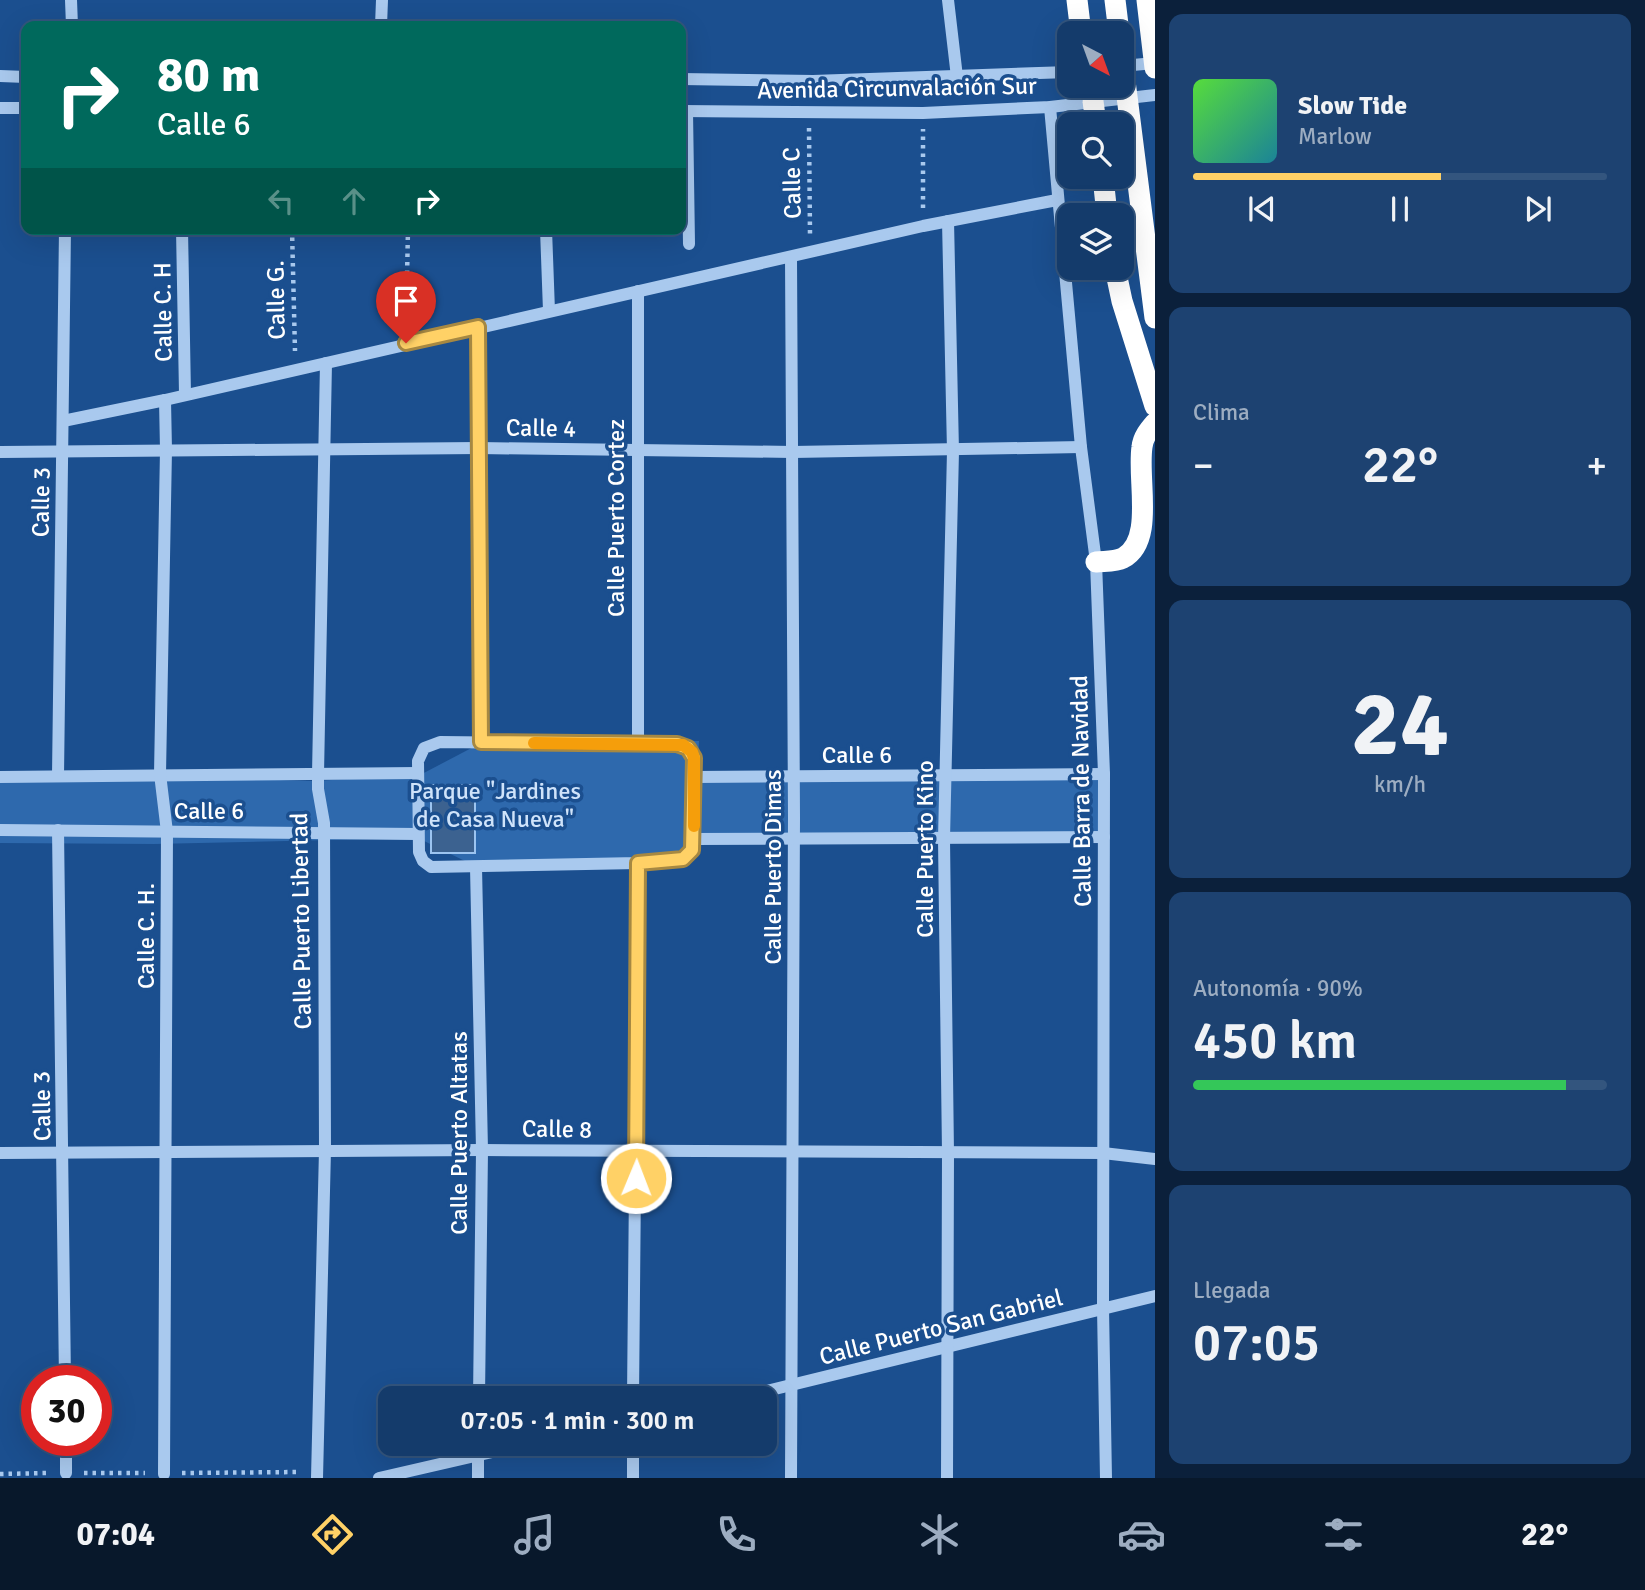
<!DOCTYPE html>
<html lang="es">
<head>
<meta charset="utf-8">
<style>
	body { margin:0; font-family:Signika,sans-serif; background:#1d4271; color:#f1f3f6; height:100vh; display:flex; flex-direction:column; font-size:26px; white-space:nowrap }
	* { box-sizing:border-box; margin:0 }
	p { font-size:23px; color:#9dadc1 }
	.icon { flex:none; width:38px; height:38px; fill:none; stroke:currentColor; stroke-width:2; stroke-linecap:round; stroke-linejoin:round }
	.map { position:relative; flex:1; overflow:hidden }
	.drawer { display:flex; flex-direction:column; gap:14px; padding:14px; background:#0b203b; width:490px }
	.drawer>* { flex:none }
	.guide { position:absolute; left:21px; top:21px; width:665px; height:214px; border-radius:14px; box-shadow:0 7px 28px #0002,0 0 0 2px #33557e; background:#00695c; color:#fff; overflow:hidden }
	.needle { width:46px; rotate:139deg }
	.buttons { position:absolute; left:1057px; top:21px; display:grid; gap:14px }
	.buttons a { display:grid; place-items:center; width:77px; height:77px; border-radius:14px; background:#143b6b; box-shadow:0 7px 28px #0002,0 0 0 2px #33557e; font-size:35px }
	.speed { position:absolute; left:21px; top:1365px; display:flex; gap:14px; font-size:35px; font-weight:700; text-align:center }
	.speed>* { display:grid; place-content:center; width:91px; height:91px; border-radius:50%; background:#143b6b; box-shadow:0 7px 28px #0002,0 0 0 2px #33557e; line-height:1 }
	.speed .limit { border:10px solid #d22; background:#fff; color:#111 }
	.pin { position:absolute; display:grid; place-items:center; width:60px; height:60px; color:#fff; margin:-72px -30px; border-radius:50% 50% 50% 0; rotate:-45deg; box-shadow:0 0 7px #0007 }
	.pin .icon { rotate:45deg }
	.me { position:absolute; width:77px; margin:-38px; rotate:1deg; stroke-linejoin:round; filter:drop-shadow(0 0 5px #0008) }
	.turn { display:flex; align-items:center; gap:24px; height:147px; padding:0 21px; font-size:32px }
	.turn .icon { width:91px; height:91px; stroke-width:2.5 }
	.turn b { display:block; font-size:49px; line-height:60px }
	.lanes { display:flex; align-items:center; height:66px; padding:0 21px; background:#0003; justify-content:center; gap:35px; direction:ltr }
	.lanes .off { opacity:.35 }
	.big { font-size:52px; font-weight:600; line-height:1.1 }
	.drawer .widget { flex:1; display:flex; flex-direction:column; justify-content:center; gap:10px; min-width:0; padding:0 24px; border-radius:14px; background:#1d4271 }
	.drawer .dial { align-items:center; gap:0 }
	.dial b { font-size:91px; line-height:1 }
	.song { display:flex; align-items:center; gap:21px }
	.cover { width:84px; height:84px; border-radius:10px; background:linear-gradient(135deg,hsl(110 70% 55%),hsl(190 70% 35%)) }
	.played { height:7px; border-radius:4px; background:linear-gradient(90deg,#ffd166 60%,#33557e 60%) }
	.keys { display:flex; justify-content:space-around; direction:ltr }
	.heat { display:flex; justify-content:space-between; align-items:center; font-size:38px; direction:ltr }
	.charge { height:10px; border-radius:5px; background:linear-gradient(90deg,#34c759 90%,#33557e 0) }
	.trip { position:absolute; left:378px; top:1386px; width:399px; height:70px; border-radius:14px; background:#143b6b; box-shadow:0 7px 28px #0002,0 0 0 2px #33557e; font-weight:600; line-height:70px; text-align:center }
	.tabs { display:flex; height:112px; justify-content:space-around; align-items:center; background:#08182b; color:#9dadc1 }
	.tabs .icon { width:49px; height:49px }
	.tabs .current { color:#ffd166 }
	.tabs b { font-size:32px; color:#f1f3f6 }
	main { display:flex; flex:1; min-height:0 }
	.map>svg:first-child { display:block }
	.green { fill:#2e69ad }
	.water { fill:#3c6290; stroke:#9cc4f0; stroke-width:2 }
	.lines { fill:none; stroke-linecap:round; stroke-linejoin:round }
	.path { stroke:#a9c9ee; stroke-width:4.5; stroke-dasharray:3.5 5; stroke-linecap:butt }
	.minor { stroke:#a9c9ee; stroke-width:12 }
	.highway { stroke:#fff; stroke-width:21 }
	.highway-bridge { stroke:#fff; stroke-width:21 }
	.route-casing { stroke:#a68842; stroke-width:18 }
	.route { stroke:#ffd166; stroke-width:12 }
	.slow { stroke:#f59e0b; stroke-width:12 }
	.labels { text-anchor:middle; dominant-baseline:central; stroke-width:7; stroke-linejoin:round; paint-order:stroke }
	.street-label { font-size:24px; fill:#fff; stroke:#1b4f8f }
	.park-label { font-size:24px; fill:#cfe3fa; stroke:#1b4f8f }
</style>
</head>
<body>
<main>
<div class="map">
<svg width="1155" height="1478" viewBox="0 0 1155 1478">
	<rect width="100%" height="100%" fill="#1b4f8f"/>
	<path class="green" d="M 699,741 L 697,776 L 1098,777 L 1100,837 L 693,839 L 692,859 L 473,865 L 418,838 L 154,844 L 0,843 L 0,776 L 154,776 L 314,781 L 420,775 L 481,743 Z"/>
	<rect class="water" x="431" y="785" width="44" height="68"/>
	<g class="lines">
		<g class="path">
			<path d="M 809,128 L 810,235"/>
			<path d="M 923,208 L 923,129"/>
			<path d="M 292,229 L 295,351"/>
			<path d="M 406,325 L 408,229"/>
			<path d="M 84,1473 L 145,1473"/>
			<path d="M 182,1473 L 299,1472"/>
			<path d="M 0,1474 L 47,1473"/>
		</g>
		<g class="minor">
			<path d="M 71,0 L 72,26"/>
			<path d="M 948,0 L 957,77"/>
			<path d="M 381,26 L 382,0"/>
			<path d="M 1122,66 L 1155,63"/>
			<path d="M 0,76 L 26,77"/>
			<path d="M 681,79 L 813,81 L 1069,72"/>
			<path d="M 1050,107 L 1081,447 L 1096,562 L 1104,774 L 1103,1308 L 1106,1478"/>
			<path d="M 0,108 L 26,108"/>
			<path d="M 681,111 L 923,113 L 1050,107 L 1155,95"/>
			<path d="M 687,111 L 689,244"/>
			<path d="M 182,229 L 185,394"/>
			<path d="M 546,229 L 549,311"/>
			<path d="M 791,257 L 794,818 L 791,1478"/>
			<path d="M 478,327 L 481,742"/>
			<path d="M 63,421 L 165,400 L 923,226 L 1057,200"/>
			<path d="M 0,452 L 479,448 L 793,452 L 1081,447"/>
			<path d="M 440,742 L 683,745 L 692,752 L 694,758 L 692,850 L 683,859 L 638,863 L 431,867 L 423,861 L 419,852 L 418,761 L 424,748 Z"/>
			<path d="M 638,744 L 638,291"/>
			<path d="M 58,776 L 65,229"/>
			<path d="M 0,777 L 418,773"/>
			<path d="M 694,777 L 1104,774"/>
			<path d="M 0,830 L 418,834"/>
			<path d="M 58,830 L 65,1381"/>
			<path d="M 694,839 L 1104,837"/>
			<path d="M 476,867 L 482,1150 L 479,1398"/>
			<path d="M 0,1153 L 482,1150 L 1103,1153 L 1155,1159"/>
			<path d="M 633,1398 L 638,863"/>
			<path d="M 738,1398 L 1155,1296"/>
			<path d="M 66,1440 L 66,1473"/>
			<path d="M 633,1444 L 633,1478"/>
			<path d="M 164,1474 L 167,832 L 160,774 L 166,450 L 165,400"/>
			<path d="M 317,1478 L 325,1150 L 324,823 L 318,789 L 318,774 L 326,363"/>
			<path d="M 379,1478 L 527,1444"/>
			<path d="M 478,1478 L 478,1444"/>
			<path d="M 947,1478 L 948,1153 L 944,839 L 953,451 L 948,221"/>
		</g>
		<g class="highway">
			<path d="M 1077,0 L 1081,33"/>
			<path d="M 1115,0 L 1119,33"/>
			<path d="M 1093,101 L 1096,124"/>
			<path d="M 1103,177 L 1107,215"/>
			<path d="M 1115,268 L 1122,301 L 1155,406"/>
			<path d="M 1096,562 C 1105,561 1115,562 1123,558 C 1155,541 1137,480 1142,447 C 1143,437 1149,430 1155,423"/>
		</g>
		<g class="highway-bridge">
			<path d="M 1147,0 L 1155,68"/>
			<path d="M 1122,57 L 1155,318"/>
		</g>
	</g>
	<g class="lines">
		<g class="route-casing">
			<path id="route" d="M 406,343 L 478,327 L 481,742 L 677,744 L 688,748 L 694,758 L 692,850 L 683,859 L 638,863 L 636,1178"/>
		</g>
		<use href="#route" class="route"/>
		<path class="slow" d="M 534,743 L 683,745 L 692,752 L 694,758 L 694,826"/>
	</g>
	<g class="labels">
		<g class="street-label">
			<text transform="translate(897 88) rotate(-1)">Avenida Circunvalación Sur</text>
			<text transform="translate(792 183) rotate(-91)">Calle C</text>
			<text transform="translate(276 300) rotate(-91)">Calle G.</text>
			<text transform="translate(163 312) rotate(-91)">Calle C. H</text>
			<text transform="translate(541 428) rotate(1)">Calle 4</text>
			<text transform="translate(41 502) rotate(-89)">Calle 3</text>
			<text transform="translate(616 518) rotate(-90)">Calle Puerto Cortez</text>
			<text x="857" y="755">Calle 6</text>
			<text transform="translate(1081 791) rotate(-91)">Calle Barra de Navidad</text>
			<text x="209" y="811">Calle 6</text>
			<text transform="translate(925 849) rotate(-90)">Calle Puerto Kino</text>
			<text transform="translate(773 867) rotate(-90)">Calle Puerto Dimas</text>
			<text transform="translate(301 921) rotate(-91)">Calle Puerto Libertad</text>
			<text transform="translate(146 936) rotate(-90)">Calle C. H.</text>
			<text transform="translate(42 1106) rotate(-91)">Calle 3</text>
			<text transform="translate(557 1129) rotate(1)">Calle 8</text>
			<text transform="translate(459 1133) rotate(-90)">Calle Puerto Altatas</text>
			<text transform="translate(941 1327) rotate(-14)">Calle Puerto San Gabriel</text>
		</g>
		<g class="park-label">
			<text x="495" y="791">Parque "Jardines<tspan x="495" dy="28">de Casa Nueva"</tspan></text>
		</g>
	</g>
</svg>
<div class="buttons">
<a><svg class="needle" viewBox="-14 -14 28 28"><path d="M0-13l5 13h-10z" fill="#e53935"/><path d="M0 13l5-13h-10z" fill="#9dadc1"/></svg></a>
<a><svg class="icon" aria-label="search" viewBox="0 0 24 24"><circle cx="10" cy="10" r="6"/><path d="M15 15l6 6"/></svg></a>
<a><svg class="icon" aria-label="layers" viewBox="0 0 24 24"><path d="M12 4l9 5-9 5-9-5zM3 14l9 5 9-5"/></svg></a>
</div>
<div class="speed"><div class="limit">30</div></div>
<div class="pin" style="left:406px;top:343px;background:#d93025"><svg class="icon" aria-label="arrive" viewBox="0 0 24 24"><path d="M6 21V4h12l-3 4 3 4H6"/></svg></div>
<svg class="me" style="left:636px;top:1178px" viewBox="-20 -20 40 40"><circle r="17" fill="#ffd166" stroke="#fff" stroke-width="3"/><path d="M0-11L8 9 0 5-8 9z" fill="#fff"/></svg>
<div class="trip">07:05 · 1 min · 300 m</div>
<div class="guide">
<div class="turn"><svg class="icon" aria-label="right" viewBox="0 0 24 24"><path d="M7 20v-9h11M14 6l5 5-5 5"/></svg><div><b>80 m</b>Calle 6</div></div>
<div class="lanes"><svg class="icon off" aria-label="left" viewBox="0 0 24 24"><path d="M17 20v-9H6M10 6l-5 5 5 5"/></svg><svg class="icon off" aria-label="ahead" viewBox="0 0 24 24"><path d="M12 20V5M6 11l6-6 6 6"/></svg><svg class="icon" aria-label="right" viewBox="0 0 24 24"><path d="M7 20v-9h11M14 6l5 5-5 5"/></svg></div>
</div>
</div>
<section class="drawer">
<div class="widget">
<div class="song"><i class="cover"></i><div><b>Slow Tide</b><p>Marlow</p></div></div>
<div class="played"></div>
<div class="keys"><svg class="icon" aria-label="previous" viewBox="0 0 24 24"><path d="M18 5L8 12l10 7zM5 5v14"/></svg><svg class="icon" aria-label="pause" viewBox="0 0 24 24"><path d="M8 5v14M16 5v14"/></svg><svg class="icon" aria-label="next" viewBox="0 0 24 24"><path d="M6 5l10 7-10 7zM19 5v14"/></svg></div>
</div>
<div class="widget"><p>Clima</p>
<div class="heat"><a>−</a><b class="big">22°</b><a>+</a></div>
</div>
<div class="widget dial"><b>24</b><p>km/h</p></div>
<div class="widget"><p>Autonomía · 90%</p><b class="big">450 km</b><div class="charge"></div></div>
<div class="widget"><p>Llegada</p><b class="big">07:05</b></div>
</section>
</main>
<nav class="tabs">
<b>07:04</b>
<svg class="icon current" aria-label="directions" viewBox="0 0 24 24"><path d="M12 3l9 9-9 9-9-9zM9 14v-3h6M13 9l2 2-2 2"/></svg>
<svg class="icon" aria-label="music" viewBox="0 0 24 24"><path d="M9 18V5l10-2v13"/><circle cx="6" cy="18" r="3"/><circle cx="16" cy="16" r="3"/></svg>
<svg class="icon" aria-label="phone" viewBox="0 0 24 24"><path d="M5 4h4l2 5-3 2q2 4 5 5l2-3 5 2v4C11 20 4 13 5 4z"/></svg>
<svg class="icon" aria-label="climate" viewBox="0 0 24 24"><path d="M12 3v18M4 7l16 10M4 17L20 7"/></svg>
<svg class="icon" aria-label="car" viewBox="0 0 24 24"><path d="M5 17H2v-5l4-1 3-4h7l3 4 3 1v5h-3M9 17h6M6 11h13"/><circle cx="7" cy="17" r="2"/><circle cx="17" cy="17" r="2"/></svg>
<svg class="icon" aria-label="filters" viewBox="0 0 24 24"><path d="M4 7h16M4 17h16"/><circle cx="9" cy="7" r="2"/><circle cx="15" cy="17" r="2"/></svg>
<b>22°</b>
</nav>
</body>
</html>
